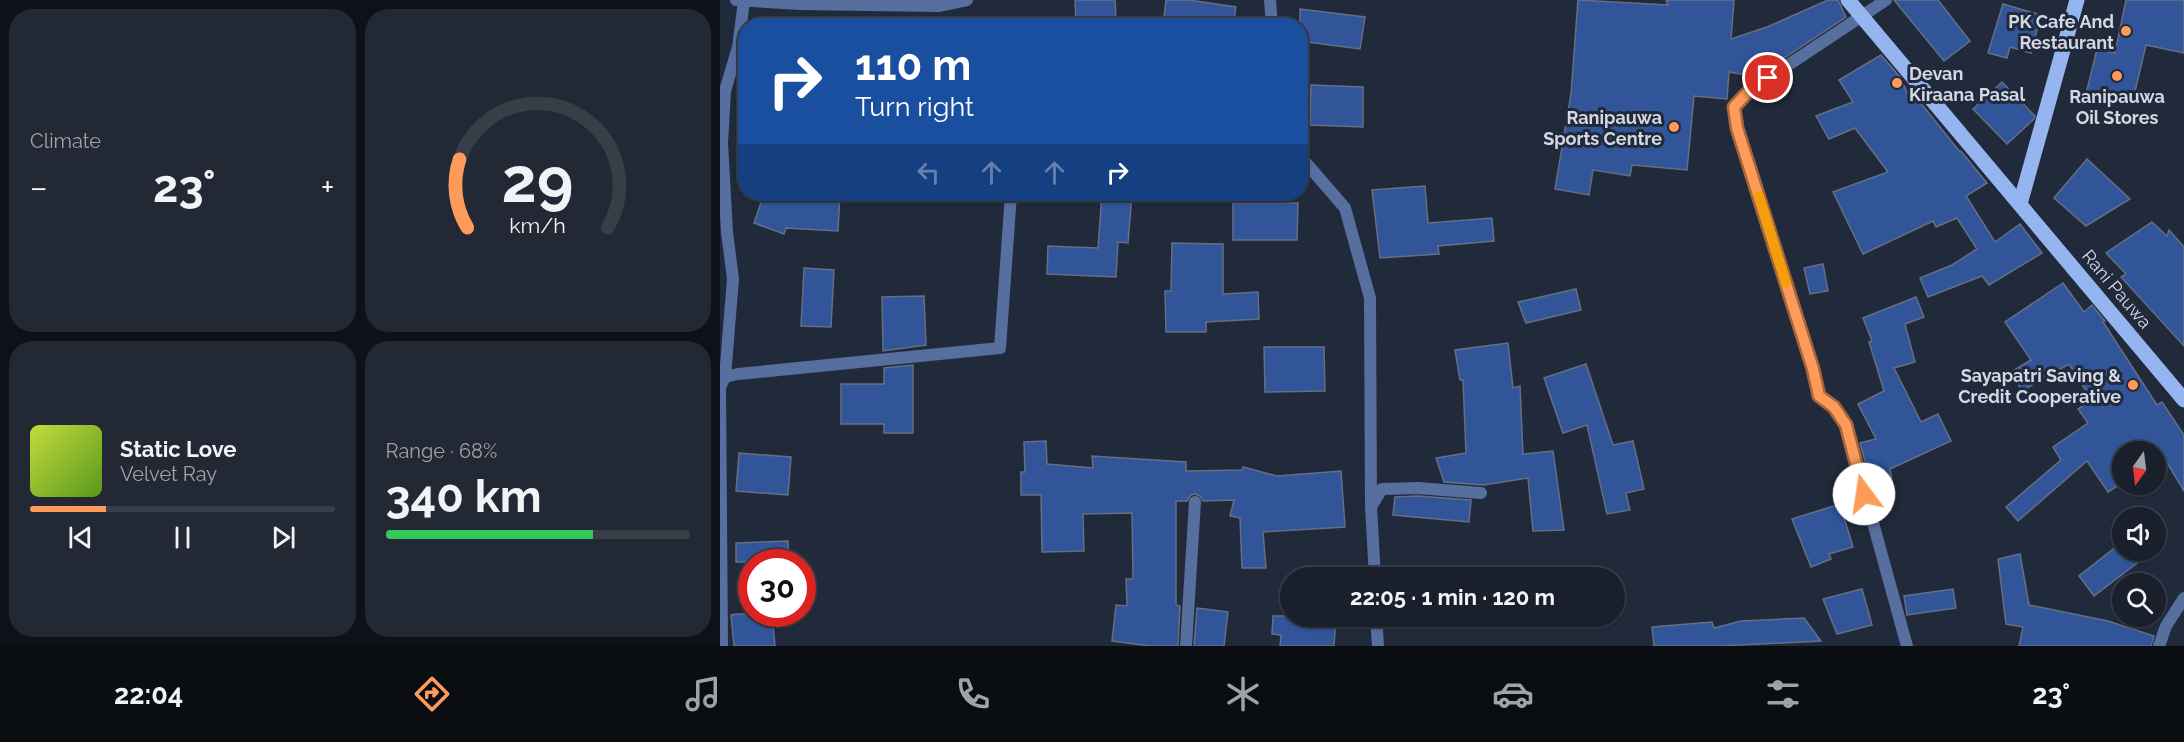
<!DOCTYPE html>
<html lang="en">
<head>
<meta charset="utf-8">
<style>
	body { margin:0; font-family:Raleway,sans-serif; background:#222834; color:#f1f3f6; height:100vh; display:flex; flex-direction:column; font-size:22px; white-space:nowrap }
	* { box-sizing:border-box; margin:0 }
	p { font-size:20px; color:#9fa3a9 }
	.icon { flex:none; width:33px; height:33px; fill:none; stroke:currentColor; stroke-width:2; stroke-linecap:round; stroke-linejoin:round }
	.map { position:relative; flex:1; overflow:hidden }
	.side { display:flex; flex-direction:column; gap:9px; padding:9px; background:#0e1218; width:720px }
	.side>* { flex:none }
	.top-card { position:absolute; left:18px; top:18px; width:570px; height:183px; border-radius:24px; box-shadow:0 2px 4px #0004,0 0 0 2px #373e48; background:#1a4fa0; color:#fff; overflow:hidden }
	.needle { width:39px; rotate:194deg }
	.controls { position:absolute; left:1392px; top:441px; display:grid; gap:12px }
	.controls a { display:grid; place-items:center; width:54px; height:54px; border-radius:50%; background:#19202c; box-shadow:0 2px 4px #0004,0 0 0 2px #373e48; font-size:30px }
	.speed { position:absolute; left:18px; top:549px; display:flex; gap:12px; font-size:30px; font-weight:700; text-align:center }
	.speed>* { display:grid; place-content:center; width:78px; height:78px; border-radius:50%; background:#19202c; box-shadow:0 2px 4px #0004,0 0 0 2px #373e48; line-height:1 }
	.speed .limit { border:9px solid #d22; background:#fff; color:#111 }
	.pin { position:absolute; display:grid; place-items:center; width:51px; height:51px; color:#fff; margin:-26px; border:3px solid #fff; border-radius:50%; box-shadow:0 2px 6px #0007 }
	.me { position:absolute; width:66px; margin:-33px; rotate:346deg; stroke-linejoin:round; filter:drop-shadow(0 0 4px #0008) }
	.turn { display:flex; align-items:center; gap:21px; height:126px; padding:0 18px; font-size:27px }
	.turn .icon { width:78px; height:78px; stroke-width:2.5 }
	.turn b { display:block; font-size:42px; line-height:51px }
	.lanes { display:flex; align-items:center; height:57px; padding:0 18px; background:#0003; justify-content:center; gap:30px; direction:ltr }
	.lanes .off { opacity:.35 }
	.big { font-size:45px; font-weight:700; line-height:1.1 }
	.side .widget { flex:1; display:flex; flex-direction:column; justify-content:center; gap:9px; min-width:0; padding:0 21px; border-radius:24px; background:#222834 }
	.side .dial { align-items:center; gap:0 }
	.dial svg { height:156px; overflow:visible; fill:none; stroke:#373e48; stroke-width:7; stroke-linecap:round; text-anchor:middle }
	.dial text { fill:#f1f3f6; stroke:none }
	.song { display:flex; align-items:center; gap:18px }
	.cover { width:72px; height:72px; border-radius:9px; background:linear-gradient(135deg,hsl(70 70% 55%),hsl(90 70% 35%)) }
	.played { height:6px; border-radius:3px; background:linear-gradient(90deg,#ff9b5a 25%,#373e48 25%) }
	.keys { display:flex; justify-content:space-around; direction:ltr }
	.heat { display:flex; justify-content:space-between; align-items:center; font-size:33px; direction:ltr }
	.charge { height:9px; border-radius:4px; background:linear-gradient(90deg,#34c759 68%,#373e48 0) }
	.side .tiles { flex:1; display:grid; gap:9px; grid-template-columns:repeat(2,1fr) }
	.trip { position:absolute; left:560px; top:567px; width:345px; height:60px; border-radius:30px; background:#19202c; box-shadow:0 2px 4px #0004,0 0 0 2px #373e48; font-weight:700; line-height:60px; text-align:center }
	.tab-bar { display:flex; height:96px; justify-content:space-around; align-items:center; background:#0a0d12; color:#9fa3a9 }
	.tab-bar .icon { width:42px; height:42px }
	.tab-bar .selected { color:#ff9b5a }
	.tab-bar b { font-size:27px; color:#f1f3f6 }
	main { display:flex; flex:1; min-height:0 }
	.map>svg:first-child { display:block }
	.building { fill:#32559a; stroke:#646f83; stroke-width:1.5 }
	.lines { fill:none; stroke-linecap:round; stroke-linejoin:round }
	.minor { stroke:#566f9e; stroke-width:12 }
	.primary { stroke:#95b5f0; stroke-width:15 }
	.route-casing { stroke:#a6653a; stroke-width:15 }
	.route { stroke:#ff9b5a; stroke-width:10 }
	.slow { stroke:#f59e0b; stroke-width:10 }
	.poi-dot { fill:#ff9b5a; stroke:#212a3b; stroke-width:2 }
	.labels { text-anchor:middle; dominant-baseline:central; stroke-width:6; stroke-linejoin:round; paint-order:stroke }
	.poi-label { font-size:18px; font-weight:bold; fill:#d2d8e4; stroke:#212a3b; text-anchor:end }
	.street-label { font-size:18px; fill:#d2d8e4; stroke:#212a3b }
</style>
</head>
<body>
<main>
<section class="side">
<div class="tiles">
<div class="widget"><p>Climate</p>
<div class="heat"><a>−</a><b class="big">23°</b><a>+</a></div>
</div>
<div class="widget dial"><svg viewBox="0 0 100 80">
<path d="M14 69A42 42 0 1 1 86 69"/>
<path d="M14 69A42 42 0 0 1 10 34" stroke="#ff9b5a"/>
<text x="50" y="56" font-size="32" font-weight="700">29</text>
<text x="50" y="72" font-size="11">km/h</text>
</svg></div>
<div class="widget">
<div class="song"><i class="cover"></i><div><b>Static Love</b><p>Velvet Ray</p></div></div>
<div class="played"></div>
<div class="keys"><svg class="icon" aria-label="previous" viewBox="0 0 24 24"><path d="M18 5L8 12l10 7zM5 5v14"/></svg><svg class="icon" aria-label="pause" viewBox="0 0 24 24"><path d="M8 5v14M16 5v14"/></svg><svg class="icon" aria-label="next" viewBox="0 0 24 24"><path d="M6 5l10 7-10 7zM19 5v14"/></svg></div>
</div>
<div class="widget"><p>Range · 68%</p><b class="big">340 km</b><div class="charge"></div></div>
</div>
</section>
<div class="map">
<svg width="1464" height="646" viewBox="0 0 1464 646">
	<rect width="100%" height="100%" fill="#212a3b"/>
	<g class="building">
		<path d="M 355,0 L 395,0 L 396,20 L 356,23 Z"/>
		<path d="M 446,0 L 469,0 L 516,7 L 513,26 L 443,26 Z"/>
		<path d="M 858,0 L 948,5 L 946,0 L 1014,0 L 1011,39 L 1047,27 L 1108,0 L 1118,0 L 1126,17 L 1043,72 L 1031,76 L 1009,72 L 1007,99 L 974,96 L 967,170 L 912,165 L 910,176 L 873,170 L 869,195 L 835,189 L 851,94 Z"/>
		<path d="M 1174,0 L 1218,0 L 1250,41 L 1224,61 Z"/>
		<path d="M 1406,0 L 1464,0 L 1464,53 L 1426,45 L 1412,104 L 1366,94 L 1377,49 L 1395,53 Z"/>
		<path d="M 1283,4 L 1321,15 L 1311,53 L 1290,47 L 1287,58 L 1268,53 Z"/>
		<path d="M 580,9 L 645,17 L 640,49 L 580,41 Z"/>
		<path d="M 1161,55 L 1180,77 L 1191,101 L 1196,97 L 1240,152 L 1241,151 L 1267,183 L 1246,196 L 1275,242 L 1300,224 L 1322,253 L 1269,285 L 1262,276 L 1208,297 L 1200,278 L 1232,265 L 1257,249 L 1237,218 L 1216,227 L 1213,221 L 1143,254 L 1113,192 L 1168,172 L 1135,128 L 1109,139 L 1096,116 L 1133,102 L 1119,80 Z"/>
		<path d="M 1282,82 L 1315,116 L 1314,119 L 1287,144 L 1253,109 Z"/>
		<path d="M 591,85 L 643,87 L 643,127 L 590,125 Z"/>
		<path d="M 1367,159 L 1410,199 L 1366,226 L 1334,198 Z"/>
		<path d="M 705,186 L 708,223 L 772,218 L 774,241 L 718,246 L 719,254 L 660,258 L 652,190 Z"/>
		<path d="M 44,194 L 120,194 L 118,231 L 66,228 L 64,234 L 34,223 Z"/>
		<path d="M 382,194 L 412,194 L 408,243 L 398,242 L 396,277 L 327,274 L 328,246 L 378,248 Z"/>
		<path d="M 513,203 L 578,203 L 577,240 L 513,240 Z"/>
		<path d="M 1432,222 L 1447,236 L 1449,230 L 1464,247 L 1464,346 L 1401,277 L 1406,274 L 1386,253 Z"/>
		<path d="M 452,243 L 503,244 L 503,294 L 538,292 L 539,319 L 486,322 L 486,332 L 446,332 L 445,291 L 451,291 Z"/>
		<path d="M 1103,264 L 1108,291 L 1090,294 L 1084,268 Z"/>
		<path d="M 84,268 L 114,270 L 111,327 L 81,326 Z"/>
		<path d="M 1343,283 L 1364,312 L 1372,305 L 1385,321 L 1383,322 L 1437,405 L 1442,402 L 1464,435 L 1464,491 L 1443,456 L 1436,461 L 1436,452 L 1402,452 L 1402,483 L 1388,492 L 1367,461 L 1298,521 L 1286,507 L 1341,460 L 1333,447 L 1368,423 L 1358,409 L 1372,400 L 1349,364 L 1302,391 L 1291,372 L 1311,360 L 1285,322 Z"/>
		<path d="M 856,289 L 861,310 L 806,323 L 798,302 Z"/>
		<path d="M 204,296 L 206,345 L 163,351 L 162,297 Z"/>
		<path d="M 1196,297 L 1204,317 L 1185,324 L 1195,362 L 1174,368 L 1201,422 L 1218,414 L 1231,441 L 1170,469 L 1172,478 L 1151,483 L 1140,443 L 1156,439 L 1138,404 L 1164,391 L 1149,342 L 1152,341 L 1143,318 Z"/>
		<path d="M 788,343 L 793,388 L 800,386 L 803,454 L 833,451 L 844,530 L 813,531 L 808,478 L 764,485 L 724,482 L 716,458 L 746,453 L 743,380 L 740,380 L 735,350 Z"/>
		<path d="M 544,347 L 604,347 L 605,391 L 545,392 Z"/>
		<path d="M 866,364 L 893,445 L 913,441 L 924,489 L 906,493 L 910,510 L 887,514 L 867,425 L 843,433 L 824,378 Z"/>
		<path d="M 193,365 L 193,433 L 164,433 L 164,424 L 121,424 L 121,384 L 164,384 L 164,368 Z"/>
		<path d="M 326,441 L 327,464 L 373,468 L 372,456 L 466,462 L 466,471 L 522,470 L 523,467 L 557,476 L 621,471 L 625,527 L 543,532 L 546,568 L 522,568 L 520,518 L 510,516 L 514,500 L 483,501 L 480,496 L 475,494 L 471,495 L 467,501 L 456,501 L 456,605 L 460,606 L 458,646 L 430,646 L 392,641 L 396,605 L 407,606 L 406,579 L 413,579 L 412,513 L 363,514 L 364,551 L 322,552 L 321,495 L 301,495 L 301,472 L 305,472 L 304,442 Z"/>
		<path d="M 19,453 L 71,457 L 68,495 L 16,491 Z"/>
		<path d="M 698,496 L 751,500 L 749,522 L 673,515 L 675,497 Z"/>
		<path d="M 1120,504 L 1133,547 L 1109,554 L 1111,559 L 1091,567 L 1072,519 Z"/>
		<path d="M 68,541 L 69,562 L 16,562 L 16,543 Z"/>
		<path d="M 1402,542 L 1402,550 L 1414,550 L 1421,560 L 1374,596 L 1359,576 Z"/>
		<path d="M 1300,554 L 1309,605 L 1388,621 L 1434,636 L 1431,646 L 1299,646 L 1303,627 L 1286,624 L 1278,559 Z"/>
		<path d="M 1142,589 L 1152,625 L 1117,634 L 1103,599 Z"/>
		<path d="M 1233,589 L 1236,608 L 1187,615 L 1184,596 Z"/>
		<path d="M 477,608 L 508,612 L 504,646 L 474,646 Z"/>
		<path d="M 18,614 L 52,614 L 55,646 L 14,646 L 11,615 Z"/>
		<path d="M 553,616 L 616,616 L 614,646 L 560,646 L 561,635 L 552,634 Z"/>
		<path d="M 1084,618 L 1101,641 L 1000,646 L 934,646 L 932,627 L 992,622 L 994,628 L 1021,621 Z"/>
	</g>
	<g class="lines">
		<g class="minor">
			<path d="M 16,0 L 80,4 L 218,6 L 247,0"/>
			<path d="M 550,0 L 552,26"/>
			<path d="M 1166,0 L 1029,91 L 1014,107 L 1017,128 L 1093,369 L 1099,396 L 1114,407 L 1126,425 L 1187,646"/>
			<path d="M 580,156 L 625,208 L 650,298 L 651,506 L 655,578"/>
			<path d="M 5,377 L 13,279 L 7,232 L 2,143 L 5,91 L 18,47 L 24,1"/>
			<path d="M 652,505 L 662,489 L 698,488 L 761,493"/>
			<path d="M 656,616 L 658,646"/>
			<path d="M 2,646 L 0,387 L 5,377 L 18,374 L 280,348 L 291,194"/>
			<path d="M 466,646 L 475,502"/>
			<path d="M 1439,646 L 1446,626 L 1464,598"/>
		</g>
		<g class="primary">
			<path d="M 1128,0 L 1464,400"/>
			<path d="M 1300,204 L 1357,0"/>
		</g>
	</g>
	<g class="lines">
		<g class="route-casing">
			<path id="route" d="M 1048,78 L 1029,91 L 1014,107 L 1017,128 L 1093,369 L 1099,396 L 1114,407 L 1126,425 L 1144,494"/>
		</g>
		<use href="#route" class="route"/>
		<path class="slow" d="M 1039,196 L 1066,283"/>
	</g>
	<g class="poi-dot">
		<circle cx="1406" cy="31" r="6"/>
		<circle cx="1397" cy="76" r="6"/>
		<circle cx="1177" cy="83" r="6"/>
		<circle cx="954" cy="127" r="6"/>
		<circle cx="1413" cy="385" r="6"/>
	</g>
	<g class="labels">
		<g class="poi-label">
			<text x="1394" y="21">PK Cafe And<tspan x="1394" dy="21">Restaurant</tspan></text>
			<text x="1189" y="73" text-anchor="start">Devan<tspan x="1189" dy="21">Kiraana Pasal</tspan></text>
			<text x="1397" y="96" text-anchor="middle">Ranipauwa<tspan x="1397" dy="21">Oil Stores</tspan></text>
			<text x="942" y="117">Ranipauwa<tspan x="942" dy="21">Sports Centre</tspan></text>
			<text x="1401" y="375">Sayapatri Saving &amp;<tspan x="1401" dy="21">Credit Cooperative</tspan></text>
		</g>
		<g class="street-label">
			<text transform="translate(1397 289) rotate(50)">Rani Pauwa</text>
		</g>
	</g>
</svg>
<div class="controls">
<a><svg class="needle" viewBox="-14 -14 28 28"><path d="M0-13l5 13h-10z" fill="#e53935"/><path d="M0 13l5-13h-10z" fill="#9fa3a9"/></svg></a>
<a><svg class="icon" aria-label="sound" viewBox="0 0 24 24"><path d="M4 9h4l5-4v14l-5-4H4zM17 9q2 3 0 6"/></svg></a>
<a><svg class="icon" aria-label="search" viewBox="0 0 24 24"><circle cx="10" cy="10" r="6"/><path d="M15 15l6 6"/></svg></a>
</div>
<div class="speed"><div class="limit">30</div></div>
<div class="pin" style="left:1048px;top:78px;background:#d93025"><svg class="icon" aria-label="arrive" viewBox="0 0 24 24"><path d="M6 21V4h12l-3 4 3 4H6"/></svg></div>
<svg class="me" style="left:1144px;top:494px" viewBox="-20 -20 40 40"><circle r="19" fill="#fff"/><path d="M0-13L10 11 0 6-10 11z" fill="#ff9b5a"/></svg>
<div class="trip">22:05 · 1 min · 120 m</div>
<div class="top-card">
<div class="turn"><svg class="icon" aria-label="right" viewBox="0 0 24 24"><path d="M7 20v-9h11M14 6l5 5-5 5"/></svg><div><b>110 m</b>Turn right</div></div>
<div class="lanes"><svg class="icon off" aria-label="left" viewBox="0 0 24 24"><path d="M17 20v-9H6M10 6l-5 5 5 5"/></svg><svg class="icon off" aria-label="ahead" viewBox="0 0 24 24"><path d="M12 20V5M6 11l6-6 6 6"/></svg><svg class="icon off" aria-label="ahead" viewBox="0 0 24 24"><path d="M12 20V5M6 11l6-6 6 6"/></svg><svg class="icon" aria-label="right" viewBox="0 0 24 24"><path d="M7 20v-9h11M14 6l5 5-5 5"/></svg></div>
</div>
</div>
</main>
<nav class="tab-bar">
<b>22:04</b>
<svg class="icon selected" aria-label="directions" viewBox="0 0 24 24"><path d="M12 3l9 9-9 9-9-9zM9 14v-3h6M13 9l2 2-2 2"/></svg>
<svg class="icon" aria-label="music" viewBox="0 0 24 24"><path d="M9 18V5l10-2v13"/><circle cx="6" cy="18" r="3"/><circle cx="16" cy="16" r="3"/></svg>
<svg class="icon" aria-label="phone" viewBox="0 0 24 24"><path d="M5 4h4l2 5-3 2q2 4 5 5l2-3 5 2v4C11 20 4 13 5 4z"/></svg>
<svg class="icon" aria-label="climate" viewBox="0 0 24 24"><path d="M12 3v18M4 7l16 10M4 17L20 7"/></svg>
<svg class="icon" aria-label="car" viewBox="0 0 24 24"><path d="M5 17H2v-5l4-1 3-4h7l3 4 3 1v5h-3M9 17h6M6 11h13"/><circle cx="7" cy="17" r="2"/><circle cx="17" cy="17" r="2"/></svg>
<svg class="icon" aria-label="filters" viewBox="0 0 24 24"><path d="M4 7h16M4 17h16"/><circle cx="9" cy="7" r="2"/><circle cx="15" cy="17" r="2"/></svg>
<b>23°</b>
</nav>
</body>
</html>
